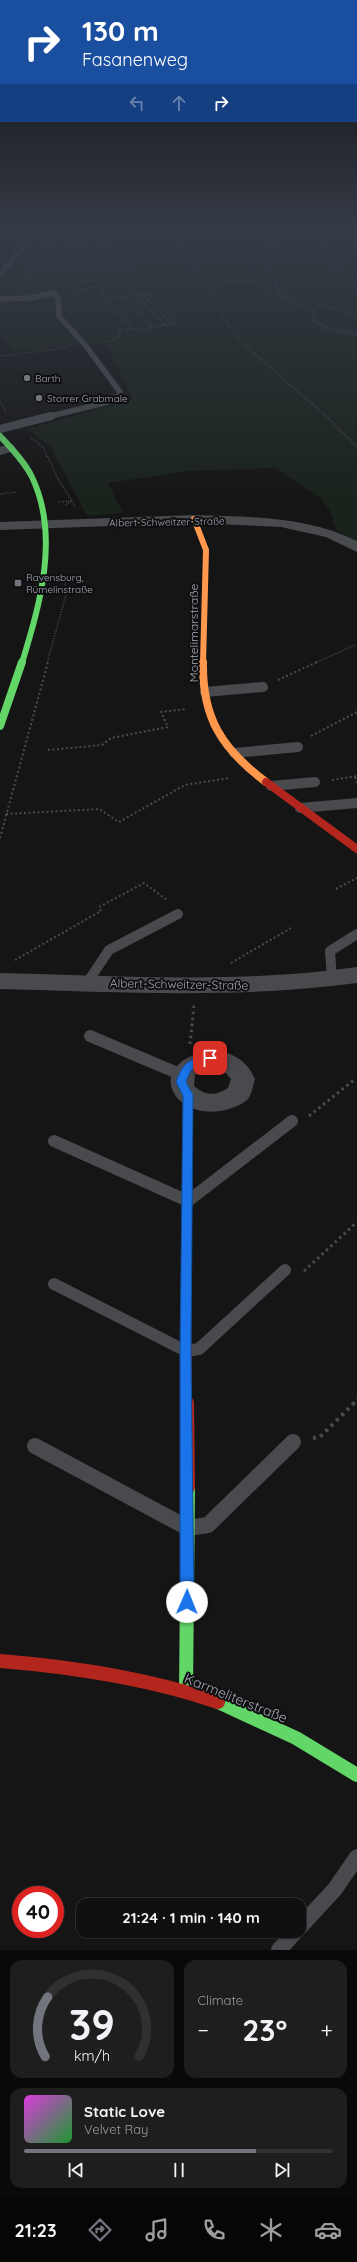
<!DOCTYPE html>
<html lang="en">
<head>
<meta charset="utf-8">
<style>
	body { margin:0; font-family:Quicksand,sans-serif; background:#1e1e1e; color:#f1f3f6; height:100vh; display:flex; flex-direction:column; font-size:15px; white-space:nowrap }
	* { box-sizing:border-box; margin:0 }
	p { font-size:13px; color:#9c9d9f }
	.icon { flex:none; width:22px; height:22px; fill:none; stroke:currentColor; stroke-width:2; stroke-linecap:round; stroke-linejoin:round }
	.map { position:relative; height:1950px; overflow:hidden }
	.sheet { display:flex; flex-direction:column; gap:10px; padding:10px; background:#090909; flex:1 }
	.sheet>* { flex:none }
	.top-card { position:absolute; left:0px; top:0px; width:357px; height:122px; box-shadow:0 1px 3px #0004,0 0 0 1px #303030; background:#1a4fa0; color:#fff; overflow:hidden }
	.speed { position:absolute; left:12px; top:1886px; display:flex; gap:8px; font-size:20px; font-weight:700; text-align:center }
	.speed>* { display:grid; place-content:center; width:52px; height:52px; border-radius:50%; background:#101010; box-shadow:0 1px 3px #0004,0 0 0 1px #303030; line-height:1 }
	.speed .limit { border:6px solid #d22; background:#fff; color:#111 }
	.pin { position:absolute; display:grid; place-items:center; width:34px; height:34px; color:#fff; margin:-17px; border-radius:8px; box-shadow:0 2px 6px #0006 }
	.me { position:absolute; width:44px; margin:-22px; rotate:1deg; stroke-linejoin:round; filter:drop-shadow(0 0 3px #0008) }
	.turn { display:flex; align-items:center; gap:14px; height:84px; padding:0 16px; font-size:18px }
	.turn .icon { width:52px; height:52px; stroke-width:2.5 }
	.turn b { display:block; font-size:28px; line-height:34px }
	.lanes { display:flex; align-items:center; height:38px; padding:0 16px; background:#0003; justify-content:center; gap:20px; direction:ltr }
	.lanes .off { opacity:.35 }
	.big { font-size:30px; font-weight:800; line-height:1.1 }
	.sheet .widget { flex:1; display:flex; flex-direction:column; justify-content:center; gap:6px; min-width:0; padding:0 14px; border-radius:12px; background:#1e1e1e }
	.sheet .dial { align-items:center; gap:0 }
	.dial svg { height:104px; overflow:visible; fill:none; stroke:#303030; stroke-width:7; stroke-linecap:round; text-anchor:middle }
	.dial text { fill:#f1f3f6; stroke:none }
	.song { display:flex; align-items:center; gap:12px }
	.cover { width:48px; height:48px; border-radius:6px; background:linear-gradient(135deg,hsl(300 70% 55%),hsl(130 70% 35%)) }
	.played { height:4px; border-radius:2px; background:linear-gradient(90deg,#72757e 75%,#303030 75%) }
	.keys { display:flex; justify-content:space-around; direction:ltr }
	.heat { display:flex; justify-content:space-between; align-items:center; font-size:22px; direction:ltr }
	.sheet .tiles { flex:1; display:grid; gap:10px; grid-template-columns:1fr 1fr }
	.widget:last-child { grid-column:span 2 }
	.trip { position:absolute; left:76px; top:1898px; width:230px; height:40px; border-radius:12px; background:#101010; box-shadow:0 1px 3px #0004,0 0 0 1px #303030; font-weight:800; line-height:40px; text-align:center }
	.menu { display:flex; height:64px; justify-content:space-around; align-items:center; background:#060606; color:#9c9d9f }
	.menu .icon { width:28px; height:28px }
	.menu .on { color:#72757e }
	.menu b { font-size:18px; color:#f1f3f6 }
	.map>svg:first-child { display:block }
	.green { fill:#1a221c }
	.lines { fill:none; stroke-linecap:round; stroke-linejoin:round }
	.stream { stroke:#272e37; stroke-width:4 }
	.path-far3 { stroke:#4a4b4f; stroke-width:1.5; stroke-dasharray:1 1.5; stroke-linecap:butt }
	.path-far2 { stroke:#4a4b4f; stroke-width:2; stroke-dasharray:2 2.5; stroke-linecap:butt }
	.path-far1 { stroke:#4a4b4f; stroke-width:3; stroke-dasharray:2.5 3.5; stroke-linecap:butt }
	.path { stroke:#4a4b4f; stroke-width:4; stroke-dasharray:3 4.5; stroke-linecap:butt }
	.lane-far4 { stroke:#484a4e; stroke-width:5.5 }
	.lane-far3 { stroke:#484a4e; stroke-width:8 }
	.lane-far2 { stroke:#484a4e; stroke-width:10 }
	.lane-far1 { stroke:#484a4e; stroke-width:12 }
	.lane { stroke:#484a4e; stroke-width:16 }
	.street { fill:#484a4e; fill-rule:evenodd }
	.fast-far3 { stroke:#63d668; stroke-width:6 }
	.fast-far2 { stroke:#63d668; stroke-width:8 }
	.fast-far1 { stroke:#63d668; stroke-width:10 }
	.fast { stroke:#63d668; stroke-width:14 }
	.slow-far1 { stroke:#ff974d; stroke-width:6 }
	.slow { stroke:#ff974d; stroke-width:8 }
	.jam-far2 { stroke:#b3261e; stroke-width:8 }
	.jam-far1 { stroke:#b3261e; stroke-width:10 }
	.jam { stroke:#b3261e; stroke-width:14 }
	.route { fill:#1a73e8; stroke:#114b97 }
	.poi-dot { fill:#72757e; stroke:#0f0f10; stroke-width:1.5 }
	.labels { text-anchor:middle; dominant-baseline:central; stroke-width:4; stroke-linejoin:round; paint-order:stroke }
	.far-poi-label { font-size:10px; fill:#a4a8b7; stroke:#0f0f10; text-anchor:start }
	.far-street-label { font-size:10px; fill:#a4a8b7; stroke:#0f0f10 }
	.street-label { font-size:12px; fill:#a4a8b7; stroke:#0f0f10 }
	.near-street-label { font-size:14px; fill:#a4a8b7; stroke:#0f0f10 }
</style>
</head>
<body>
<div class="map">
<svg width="357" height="1950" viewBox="0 0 357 1950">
	<rect width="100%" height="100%" fill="#151515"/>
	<path class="green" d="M 0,228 L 357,228 L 357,543 L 336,529 L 329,509 L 320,498 L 276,468 L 189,471 L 108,483 L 123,513 L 87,516 L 50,446 L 28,429 L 133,399 L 106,344 L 12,352 L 0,336 Z"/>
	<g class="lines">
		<path class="stream" d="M 277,228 L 264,259 L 282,298 L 313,311 L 314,320 L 330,330 L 357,334"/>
		<g class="path-far3">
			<path d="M 1,228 L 1,235"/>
			<path d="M 178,228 L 186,257 L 210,290 L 228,325 L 251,351 L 323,413 L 357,447"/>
			<path d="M 332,228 L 322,235 L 320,256 L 357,283"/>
			<path d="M 99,231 L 103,266 L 118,265"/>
			<path d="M 53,232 L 104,231 L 115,259 L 137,296 L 165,325 L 136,330 L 132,328"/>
			<path d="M 65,232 L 68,269"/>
			<path d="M 75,232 L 76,261"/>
			<path d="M 86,232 L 89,269"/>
			<path d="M 0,235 L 14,234"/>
			<path d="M 53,237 L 55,269"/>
			<path d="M 45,245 L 45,270"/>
			<path d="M 123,259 L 143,295 L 172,324"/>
			<path d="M 24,270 L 89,269 L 101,279 L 101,286"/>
			<path d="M 29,270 L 30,283"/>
			<path d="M 56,276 L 76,276 L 77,282 L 101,279"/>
			<path d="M 18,277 L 49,276"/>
			<path d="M 204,280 L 256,281 L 267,288 L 272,296 L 290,296 L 357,316"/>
			<path d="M 71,291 L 101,286 L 106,299 L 132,328 L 118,330 L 121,333 L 118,338 L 104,343"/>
			<path d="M 150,294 L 178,324"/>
			<path d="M 125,298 L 153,327"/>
			<path d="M 106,299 L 154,294"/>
			<path d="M 351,315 L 357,319"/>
			<path d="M 165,325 L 177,324"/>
			<path d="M 0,356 L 67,348"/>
			<path d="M 0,402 L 6,411"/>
			<path d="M 31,438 L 43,447 L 58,479 L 72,501 L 65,505"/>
			<path d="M 0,494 L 17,492"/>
			<path d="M 58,502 L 72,501 L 75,507"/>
			<path d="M 47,663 L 66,595 L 65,577"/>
			<path d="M 315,663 L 355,645"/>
		</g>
		<g class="path-far2">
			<path d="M 278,680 L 317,662"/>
			<path d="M 311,736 L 357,712"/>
			<path d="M 48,750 L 102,745 L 111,738 L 168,727 L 161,712 L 186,709"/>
			<path d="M 355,777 L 357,783"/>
			<path d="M 332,780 L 357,776"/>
			<path d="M 6,814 L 99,809 L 119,822 L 185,785 L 229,778"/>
			<path d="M 0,838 L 48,662"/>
			<path d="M 336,889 L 357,878"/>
			<path d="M 15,960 L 101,911 L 99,907 L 144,883 L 167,900"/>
			<path d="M 231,963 L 291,928"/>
		</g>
		<g class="path-far1">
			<path d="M 190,1044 L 194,1005"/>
			<path d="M 309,1116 L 354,1080"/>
			<path d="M 304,1271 L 357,1222"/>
			<path d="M 353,1404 L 357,1399"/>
		</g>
		<path class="path" d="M 313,1438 L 320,1437 L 354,1403"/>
		<g class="lane-far4">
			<path d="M 0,274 L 39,228"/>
			<path d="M 0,299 L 31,298 L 54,293 L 58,298 L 59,316 L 86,346 L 120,392 L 120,395 L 108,402 L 47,417"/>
		</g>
		<g class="lane-far3">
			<path d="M 0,429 L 51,416"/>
			<path d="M 0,451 L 11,448"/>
		</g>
		<g class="lane-far2">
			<path d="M 205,692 L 263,687"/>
			<path d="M 234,753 L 298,747"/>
			<path d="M 271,786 L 315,782"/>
			<path d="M 300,808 L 357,803"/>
			<path d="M 332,979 L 330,951 L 357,934"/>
			<path d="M 87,983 L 109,950 L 178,914"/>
		</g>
		<g class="lane-far1">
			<path d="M 90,1036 L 182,1075"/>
			<path d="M 54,1141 L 188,1201 L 292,1121"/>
			<path d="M 54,1284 L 186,1351 L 199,1349 L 285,1270"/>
		</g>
		<g class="lane">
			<path d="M 35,1446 L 188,1528 L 208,1525 L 293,1442"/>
			<path d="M 299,1928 L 335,1889 L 357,1857"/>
			<path d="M 279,1950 L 296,1931"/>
		</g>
		<g class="street">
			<path d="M 194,515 C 250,517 306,516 357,541 L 357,552 L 326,537 L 281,527 L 194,523 L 0,530 L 0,522 Z"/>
			<path d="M 357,967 L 357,983 C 238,999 120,992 0,989 L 0,973 C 120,976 238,984 357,967 Z"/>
			<path d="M 210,1050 C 232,1052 246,1059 255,1079 C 253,1085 252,1094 248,1099 C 243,1104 235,1107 229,1109 C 176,1125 139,1065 210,1050 ZM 210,1066 L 222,1069 L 231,1079 L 228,1088 C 216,1096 205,1096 194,1086 L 195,1075 Z"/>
		</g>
		<path class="fast-far3" d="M 0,436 C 11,448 24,461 32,477 C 60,536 40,604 22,663"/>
		<path class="fast-far2" d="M 0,726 L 22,662"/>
		<path class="fast-far1" d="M 186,1320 L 188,1095"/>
		<g class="fast">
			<path d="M 186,1691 L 188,1487"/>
			<path d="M 218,1702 L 296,1738 L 357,1775"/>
		</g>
		<path class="slow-far1" d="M 194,519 L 206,550 L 203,663"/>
		<path class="slow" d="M 203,662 C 202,718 222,749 266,782"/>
		<path class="jam-far2" d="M 266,782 L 357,849"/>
		<path class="jam-far1" d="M 186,1320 L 187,1404"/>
		<g class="jam">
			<path d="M 187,1403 L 188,1487"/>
			<path d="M 0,1661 C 75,1667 147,1678 218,1702"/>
		</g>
	</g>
	<linearGradient id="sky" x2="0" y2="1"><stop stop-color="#0c0c0c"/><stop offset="0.46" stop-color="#353b46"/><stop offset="1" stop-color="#353b46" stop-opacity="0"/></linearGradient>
	<rect width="357" height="501" fill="url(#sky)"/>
	<path class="route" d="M 210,1055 L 213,1056 L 213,1060 C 197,1065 192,1065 186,1082 L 193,1095 L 191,1351 L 194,1602 L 192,1607 L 187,1609 L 182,1607 L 180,1602 L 180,1351 L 183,1096 L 176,1082 C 184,1060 189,1060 210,1055 Z"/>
	<g class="poi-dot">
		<circle cx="27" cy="378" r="4"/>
		<circle cx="39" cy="398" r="4"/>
		<rect x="14" y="579" width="8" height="8" rx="2"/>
	</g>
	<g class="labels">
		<g class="far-poi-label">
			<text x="35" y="378">Barth</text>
			<text x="47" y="398">Storrer Grabmale</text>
			<text x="26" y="577">Ravensburg,<tspan x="26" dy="12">Rümelinstraße</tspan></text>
		</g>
		<g class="far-street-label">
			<text transform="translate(167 522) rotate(-1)">Albert-Schweitzer-Straße</text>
		</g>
		<g class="street-label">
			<text transform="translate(193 633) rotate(-90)">Montelimarstraße</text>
			<text transform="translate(179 984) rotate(1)">Albert-Schweitzer-Straße</text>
		</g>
		<g class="near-street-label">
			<text transform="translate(236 1698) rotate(22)">Karmeliterstraße</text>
		</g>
	</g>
</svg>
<div class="speed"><div class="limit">40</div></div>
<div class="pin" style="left:210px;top:1058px;background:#d93025"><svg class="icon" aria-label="arrive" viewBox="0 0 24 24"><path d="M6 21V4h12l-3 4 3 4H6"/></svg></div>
<svg class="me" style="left:187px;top:1602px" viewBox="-20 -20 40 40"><circle r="19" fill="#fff"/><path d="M0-13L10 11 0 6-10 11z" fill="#1a73e8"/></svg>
<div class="trip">21:24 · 1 min · 140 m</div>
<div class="top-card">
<div class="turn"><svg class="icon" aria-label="right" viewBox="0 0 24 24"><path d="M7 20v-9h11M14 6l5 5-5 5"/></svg><div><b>130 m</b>Fasanenweg</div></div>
<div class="lanes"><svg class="icon off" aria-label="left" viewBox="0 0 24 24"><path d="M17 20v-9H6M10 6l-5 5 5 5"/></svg><svg class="icon off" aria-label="ahead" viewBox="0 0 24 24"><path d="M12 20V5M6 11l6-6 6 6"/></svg><svg class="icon" aria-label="right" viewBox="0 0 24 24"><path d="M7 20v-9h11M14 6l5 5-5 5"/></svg></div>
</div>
</div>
<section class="sheet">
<div class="tiles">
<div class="widget dial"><svg viewBox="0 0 100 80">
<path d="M14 69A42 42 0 1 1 86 69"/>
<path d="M14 69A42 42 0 0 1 16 23" stroke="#72757e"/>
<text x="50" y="56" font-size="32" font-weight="700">39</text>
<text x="50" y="72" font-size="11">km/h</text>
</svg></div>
<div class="widget"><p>Climate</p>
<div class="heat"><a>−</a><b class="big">23°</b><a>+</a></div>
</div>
<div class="widget">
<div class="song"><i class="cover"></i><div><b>Static Love</b><p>Velvet Ray</p></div></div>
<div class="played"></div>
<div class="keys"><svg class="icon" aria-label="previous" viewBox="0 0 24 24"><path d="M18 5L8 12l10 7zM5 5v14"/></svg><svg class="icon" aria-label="pause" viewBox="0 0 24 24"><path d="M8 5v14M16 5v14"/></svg><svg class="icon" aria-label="next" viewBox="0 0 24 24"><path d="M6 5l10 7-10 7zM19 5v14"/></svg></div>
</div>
</div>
</section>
<nav class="menu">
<b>21:23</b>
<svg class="icon on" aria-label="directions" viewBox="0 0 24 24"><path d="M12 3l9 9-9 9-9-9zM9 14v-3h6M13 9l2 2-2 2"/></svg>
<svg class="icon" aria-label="music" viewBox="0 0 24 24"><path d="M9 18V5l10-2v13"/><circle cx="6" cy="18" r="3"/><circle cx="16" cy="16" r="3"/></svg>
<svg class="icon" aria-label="phone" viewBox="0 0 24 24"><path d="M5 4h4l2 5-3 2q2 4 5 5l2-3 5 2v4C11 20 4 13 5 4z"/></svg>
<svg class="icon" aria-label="climate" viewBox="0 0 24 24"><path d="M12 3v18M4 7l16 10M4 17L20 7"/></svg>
<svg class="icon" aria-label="car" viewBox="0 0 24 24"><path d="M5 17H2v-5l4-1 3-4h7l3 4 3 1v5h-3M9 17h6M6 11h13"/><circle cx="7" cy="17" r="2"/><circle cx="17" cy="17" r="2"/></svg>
</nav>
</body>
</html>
